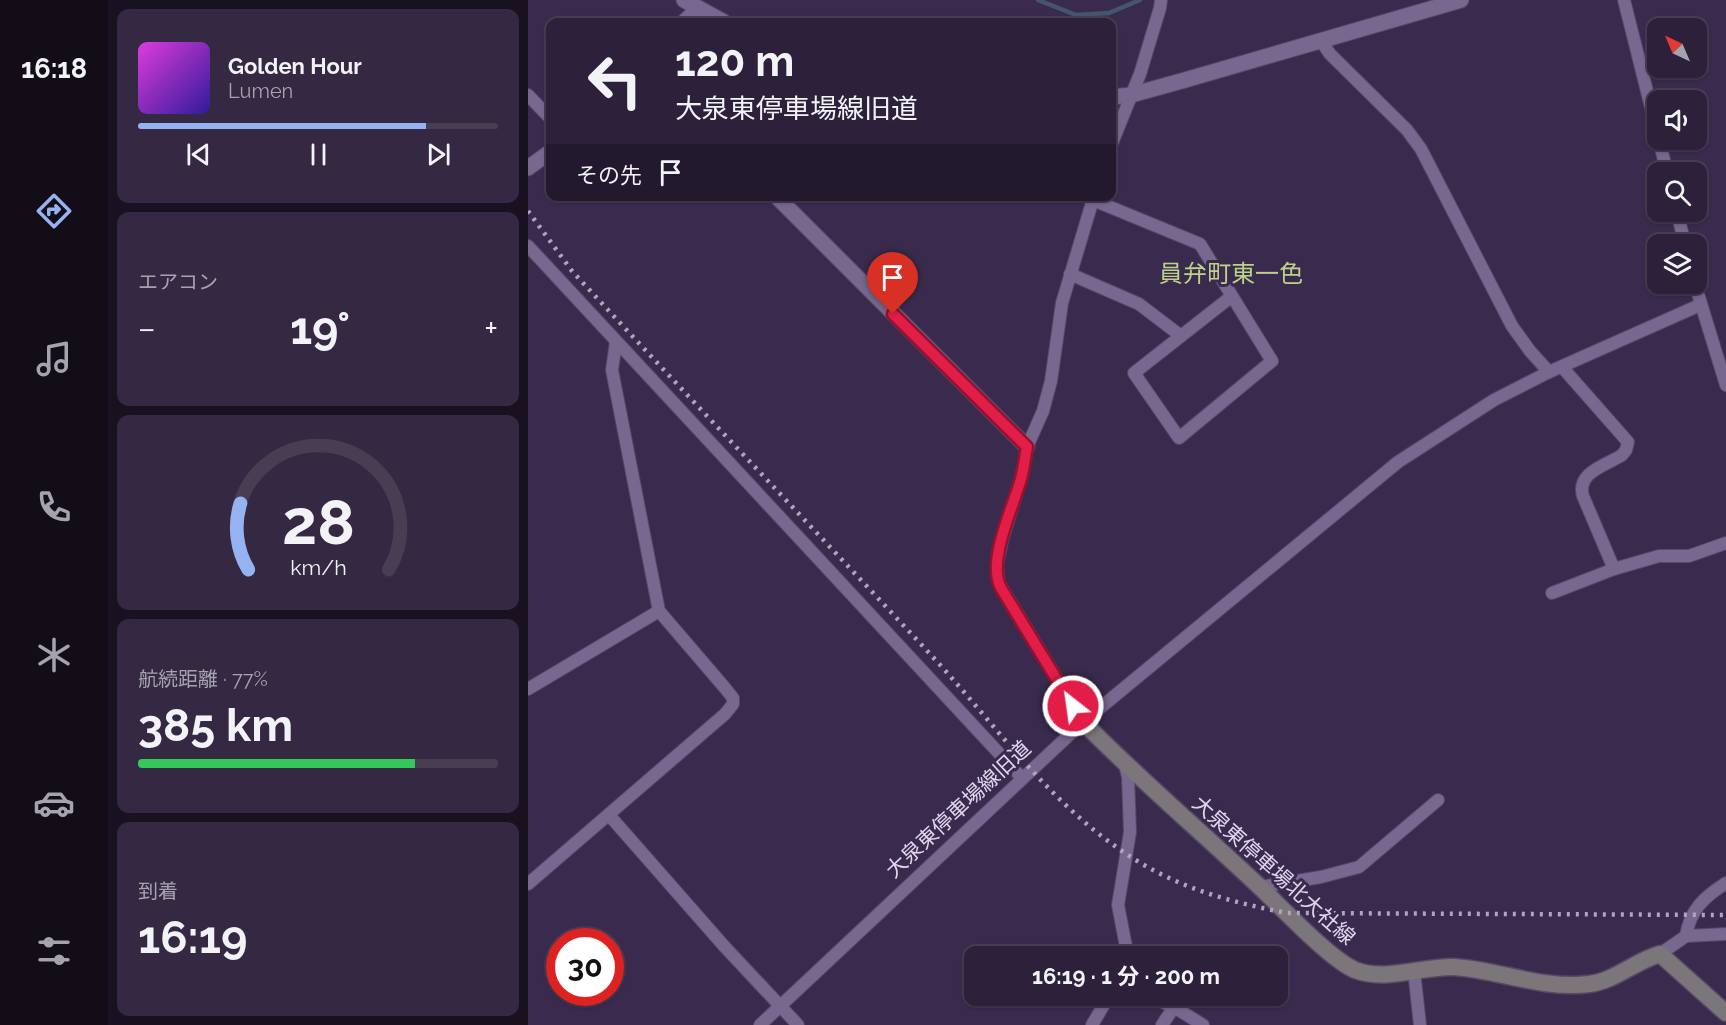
<!DOCTYPE html>
<html lang="ja">
<head>
<meta charset="utf-8">
<style>
	body { margin:0; font-family:Raleway,"Noto Sans JP",sans-serif; background:#342842; color:#f1f3f6; height:100vh; display:flex; flex-direction:column; font-size:22px; white-space:nowrap }
	* { box-sizing:border-box; margin:0 }
	p { font-size:20px; color:#a6a3af }
	.icon { flex:none; width:33px; height:33px; fill:none; stroke:currentColor; stroke-width:2; stroke-linecap:round; stroke-linejoin:round }
	.map { position:relative; flex:1; overflow:hidden }
	.sheet { display:flex; flex-direction:column; gap:9px; padding:9px; background:#181220; width:420px }
	.sheet>* { flex:none }
	.top-card { position:absolute; left:18px; top:18px; width:570px; height:183px; border-radius:12px; box-shadow:0 2px 4px #0004,0 0 0 2px #483e54; background:#2c203a; color:#f1f3f6; overflow:hidden }
	.needle { width:39px; rotate:316deg }
	.fabs { position:absolute; left:1119px; top:18px; display:grid; gap:12px }
	.fabs a { display:grid; place-items:center; width:60px; height:60px; border-radius:12px; background:#2c203a; box-shadow:0 2px 4px #0004,0 0 0 2px #483e54; font-size:30px }
	.speed { position:absolute; left:18px; top:928px; display:flex; gap:12px; font-size:30px; font-weight:700; text-align:center }
	.speed>* { display:grid; place-content:center; width:78px; height:78px; border-radius:50%; background:#2c203a; box-shadow:0 2px 4px #0004,0 0 0 2px #483e54; line-height:1 }
	.speed .limit { border:9px solid #d22; background:#fff; color:#111 }
	.pin { position:absolute; display:grid; place-items:center; width:51px; height:51px; color:#fff; margin:-62px -26px; border-radius:50% 50% 50% 0; rotate:-45deg; box-shadow:0 0 6px #0007 }
	.pin .icon { rotate:45deg }
	.me { position:absolute; width:66px; margin:-33px; rotate:330deg; stroke-linejoin:round; filter:drop-shadow(0 0 4px #0008) }
	.turn { display:flex; align-items:center; gap:21px; height:126px; padding:0 30px; font-size:27px }
	.turn .icon { width:78px; height:78px; stroke-width:2.5 }
	.turn b { display:block; font-size:42px; line-height:51px }
	.then { display:flex; align-items:center; height:57px; padding:0 30px; background:#0003; gap:12px; font-size:22px }
	.big { font-size:45px; font-weight:700; line-height:1.1 }
	.sheet .card { flex:1; display:flex; flex-direction:column; justify-content:center; gap:9px; min-width:0; padding:0 21px; border-radius:12px; background:#342842 }
	.sheet .dial { align-items:center; gap:0 }
	.dial svg { height:156px; overflow:visible; fill:none; stroke:#483e54; stroke-width:7; stroke-linecap:round; text-anchor:middle }
	.dial text { fill:#f1f3f6; stroke:none }
	.song { display:flex; align-items:center; gap:18px }
	.cover { width:72px; height:72px; border-radius:9px; background:linear-gradient(135deg,hsl(300 70% 55%),hsl(250 70% 35%)) }
	.played { height:6px; border-radius:3px; background:linear-gradient(90deg,#95b2f1 80%,#483e54 80%) }
	.keys { display:flex; justify-content:space-around; direction:ltr }
	.heat { display:flex; justify-content:space-between; align-items:center; font-size:33px; direction:ltr }
	.charge { height:9px; border-radius:4px; background:linear-gradient(90deg,#34c759 77%,#483e54 0) }
	.trip { position:absolute; left:436px; top:946px; width:324px; height:60px; border-radius:12px; background:#2c203a; box-shadow:0 2px 4px #0004,0 0 0 2px #483e54; font-weight:700; line-height:60px; text-align:center }
	main { display:flex; flex:1; min-height:0 }
	.tab-bar { display:flex; flex-direction:column; width:108px; justify-content:space-around; align-items:center; background:#120d17; color:#a6a3af }
	.tab-bar .icon { width:42px; height:42px }
	.tab-bar .on { color:#95b2f1 }
	.tab-bar b { font-size:27px; color:#f1f3f6 }
	.map>svg:first-child { display:block }
	.lines { fill:none; stroke-linecap:round; stroke-linejoin:round }
	.stream { stroke:#45566a; stroke-width:4.5 }
	.minor-casing { stroke:#564967; stroke-width:14 }
	.tertiary-casing { stroke:#564967; stroke-width:17 }
	.secondary-casing { stroke:#564967; stroke-width:19 }
	.minor { stroke:#786890; stroke-width:12 }
	.tertiary { stroke:#786890; stroke-width:15 }
	.secondary { stroke:#7a7679; stroke-width:16 }
	.rail { stroke:#b0a5bf; stroke-width:4.5; stroke-dasharray:3 6; stroke-linecap:butt }
	.route-casing { stroke:#92132f; stroke-width:15 }
	.route { stroke:#e11d48; stroke-width:10 }
	.labels { text-anchor:middle; dominant-baseline:central; stroke-width:6; stroke-linejoin:round; paint-order:stroke }
	.street-label { font-size:21px; fill:#e0d7ee; stroke:#3a2b4e }
	.quarter-label { font-size:24px; fill:#bcd288; stroke:#3a2b4e }
</style>
</head>
<body>
<main>
<nav class="tab-bar">
<b>16:18</b>
<svg class="icon on" aria-label="directions" viewBox="0 0 24 24"><path d="M12 3l9 9-9 9-9-9zM9 14v-3h6M13 9l2 2-2 2"/></svg>
<svg class="icon" aria-label="music" viewBox="0 0 24 24"><path d="M9 18V5l10-2v13"/><circle cx="6" cy="18" r="3"/><circle cx="16" cy="16" r="3"/></svg>
<svg class="icon" aria-label="phone" viewBox="0 0 24 24"><path d="M5 4h4l2 5-3 2q2 4 5 5l2-3 5 2v4C11 20 4 13 5 4z"/></svg>
<svg class="icon" aria-label="climate" viewBox="0 0 24 24"><path d="M12 3v18M4 7l16 10M4 17L20 7"/></svg>
<svg class="icon" aria-label="car" viewBox="0 0 24 24"><path d="M5 17H2v-5l4-1 3-4h7l3 4 3 1v5h-3M9 17h6M6 11h13"/><circle cx="7" cy="17" r="2"/><circle cx="17" cy="17" r="2"/></svg>
<svg class="icon" aria-label="filters" viewBox="0 0 24 24"><path d="M4 7h16M4 17h16"/><circle cx="9" cy="7" r="2"/><circle cx="15" cy="17" r="2"/></svg>
</nav>
<section class="sheet">
<div class="card">
<div class="song"><i class="cover"></i><div><b>Golden Hour</b><p>Lumen</p></div></div>
<div class="played"></div>
<div class="keys"><svg class="icon" aria-label="previous" viewBox="0 0 24 24"><path d="M18 5L8 12l10 7zM5 5v14"/></svg><svg class="icon" aria-label="pause" viewBox="0 0 24 24"><path d="M8 5v14M16 5v14"/></svg><svg class="icon" aria-label="next" viewBox="0 0 24 24"><path d="M6 5l10 7-10 7zM19 5v14"/></svg></div>
</div>
<div class="card"><p>エアコン</p>
<div class="heat"><a>−</a><b class="big">19°</b><a>+</a></div>
</div>
<div class="card dial"><svg viewBox="0 0 100 80">
<path d="M14 69A42 42 0 1 1 86 69"/>
<path d="M14 69A42 42 0 0 1 10 35" stroke="#95b2f1"/>
<text x="50" y="56" font-size="32" font-weight="700">28</text>
<text x="50" y="72" font-size="11">km/h</text>
</svg></div>
<div class="card"><p>航続距離 · 77%</p><b class="big">385 km</b><div class="charge"></div></div>
<div class="card"><p>到着</p><b class="big">16:19</b></div>
</section>
<div class="map">
<svg width="1198" height="1025" viewBox="0 0 1198 1025">
	<rect width="100%" height="100%" fill="#3a2b4e"/>
	<g class="lines">
		<path class="stream" d="M 510,0 L 548,15 L 581,13 L 612,0"/>
		<g class="minor-casing">
			<g id="minor">
				<path d="M 1096,0 L 1130,135"/>
				<path d="M 793,41 L 802,54 L 879,130 L 893,149 L 984,326 L 1002,351 L 1021,372"/>
				<path d="M 0,95 L 22,118"/>
				<path d="M 1131,140 L 1139,172"/>
				<path d="M 584,143 L 612,74 L 632,8 L 633,0"/>
				<path d="M 565,200 L 672,244 L 744,361 L 651,438 L 606,373 L 704,296"/>
				<path d="M 1149,212 L 1157,244"/>
				<path d="M 0,246 L 494,778"/>
				<path d="M 542,274 L 611,304 L 653,336"/>
				<path d="M 1167,284 L 1198,385"/>
				<path d="M 1034,367 L 1100,442 L 1098,450 L 1094,455 C 1079,465 1048,472 1055,496 L 1086,569 L 1131,556 L 1161,556 L 1198,543"/>
				<path d="M 1024,593 L 1086,569"/>
				<path d="M 0,689 L 131,611"/>
				<path d="M 555,722 L 471,583 L 469,565 L 474,541 L 494,475 L 499,447 L 515,411 L 523,381 L 534,303 L 566,196"/>
				<path d="M 597,765 L 600,777 L 602,832 L 590,905 L 600,957"/>
				<path d="M 81,815 L 196,946 L 270,1025"/>
				<path d="M 0,884 L 197,714 L 205,704 L 205,698 L 197,688 L 131,611 L 84,370 L 88,342"/>
				<path d="M 732,887 L 793,877 L 831,867 L 910,800"/>
				<path d="M 1158,936 C 1162,910 1176,897 1198,883"/>
				<path d="M 1132,954 L 1158,936 L 1198,934"/>
				<path d="M 886,971 L 892,1025"/>
				<path d="M 621,996 L 646,1007 L 675,1025"/>
				<path d="M 232,1025 L 555,722 L 870,462 L 966,400 L 1021,372 L 1172,305"/>
				<path d="M 564,1025 L 581,996"/>
				<path d="M 634,1025 L 646,1007"/>
			</g>
		</g>
		<g class="tertiary-casing">
			<g id="tertiary">
				<path d="M 156,0 L 196,22"/>
				<path d="M 156,22 L 170,9"/>
				<path d="M 584,97 L 603,95 L 657,80 L 933,0"/>
				<path d="M 0,168 L 22,152"/>
				<path d="M 248,196 L 499,447"/>
			</g>
		</g>
		<g class="secondary-casing">
			<path id="secondary" d="M 555,722 C 612,780 675,833 734,889 C 755,909 803,960 827,970 C 858,982 894,966 926,967 C 971,970 1016,990 1061,984 C 1087,981 1107,961 1132,954 L 1198,1013"/>
		</g>
		<use href="#minor" class="minor"/>
		<use href="#tertiary" class="tertiary"/>
		<use href="#secondary" class="secondary"/>
		<path class="rail" d="M 0,211 L 44,271 C 163,400 284,527 403,655 C 471,728 524,809 611,862 C 657,890 707,903 759,913 L 1198,915"/>
	</g>
	<g class="lines">
		<g class="route-casing">
			<path id="route" d="M 365,314 L 499,447 C 497,457 496,466 494,475 C 487,504 458,560 473,588 L 545,706"/>
		</g>
		<use href="#route" class="route"/>
	</g>
	<g class="labels">
		<g class="street-label">
			<text transform="translate(430 809) rotate(-43)">大泉東停車場線旧道</text>
			<text transform="translate(746 870) rotate(42)">大泉東停車場北大社線</text>
		</g>
		<g class="quarter-label">
			<text x="703" y="273">員弁町東一色</text>
		</g>
	</g>
</svg>
<div class="fabs">
<a><svg class="needle" viewBox="-14 -14 28 28"><path d="M0-13l5 13h-10z" fill="#e53935"/><path d="M0 13l5-13h-10z" fill="#a6a3af"/></svg></a>
<a><svg class="icon" aria-label="sound" viewBox="0 0 24 24"><path d="M4 9h4l5-4v14l-5-4H4zM17 9q2 3 0 6"/></svg></a>
<a><svg class="icon" aria-label="search" viewBox="0 0 24 24"><circle cx="10" cy="10" r="6"/><path d="M15 15l6 6"/></svg></a>
<a><svg class="icon" aria-label="layers" viewBox="0 0 24 24"><path d="M12 4l9 5-9 5-9-5zM3 14l9 5 9-5"/></svg></a>
</div>
<div class="speed"><div class="limit">30</div></div>
<div class="pin" style="left:365px;top:314px;background:#d93025"><svg class="icon" aria-label="arrive" viewBox="0 0 24 24"><path d="M6 21V4h12l-3 4 3 4H6"/></svg></div>
<svg class="me" style="left:545px;top:706px" viewBox="-20 -20 40 40"><circle r="17" fill="#e11d48" stroke="#fff" stroke-width="3"/><path d="M0-11L8 9 0 5-8 9z" fill="#fff"/></svg>
<div class="trip">16:19 · 1 分 · 200 m</div>
<div class="top-card">
<div class="turn"><svg class="icon" aria-label="left" viewBox="0 0 24 24"><path d="M17 20v-9H6M10 6l-5 5 5 5"/></svg><div><b>120 m</b>大泉東停車場線旧道</div></div>
<div class="then">その先<svg class="icon" aria-label="arrive" viewBox="0 0 24 24"><path d="M6 21V4h12l-3 4 3 4H6"/></svg></div>
</div>
</div>
</main>
</body>
</html>
